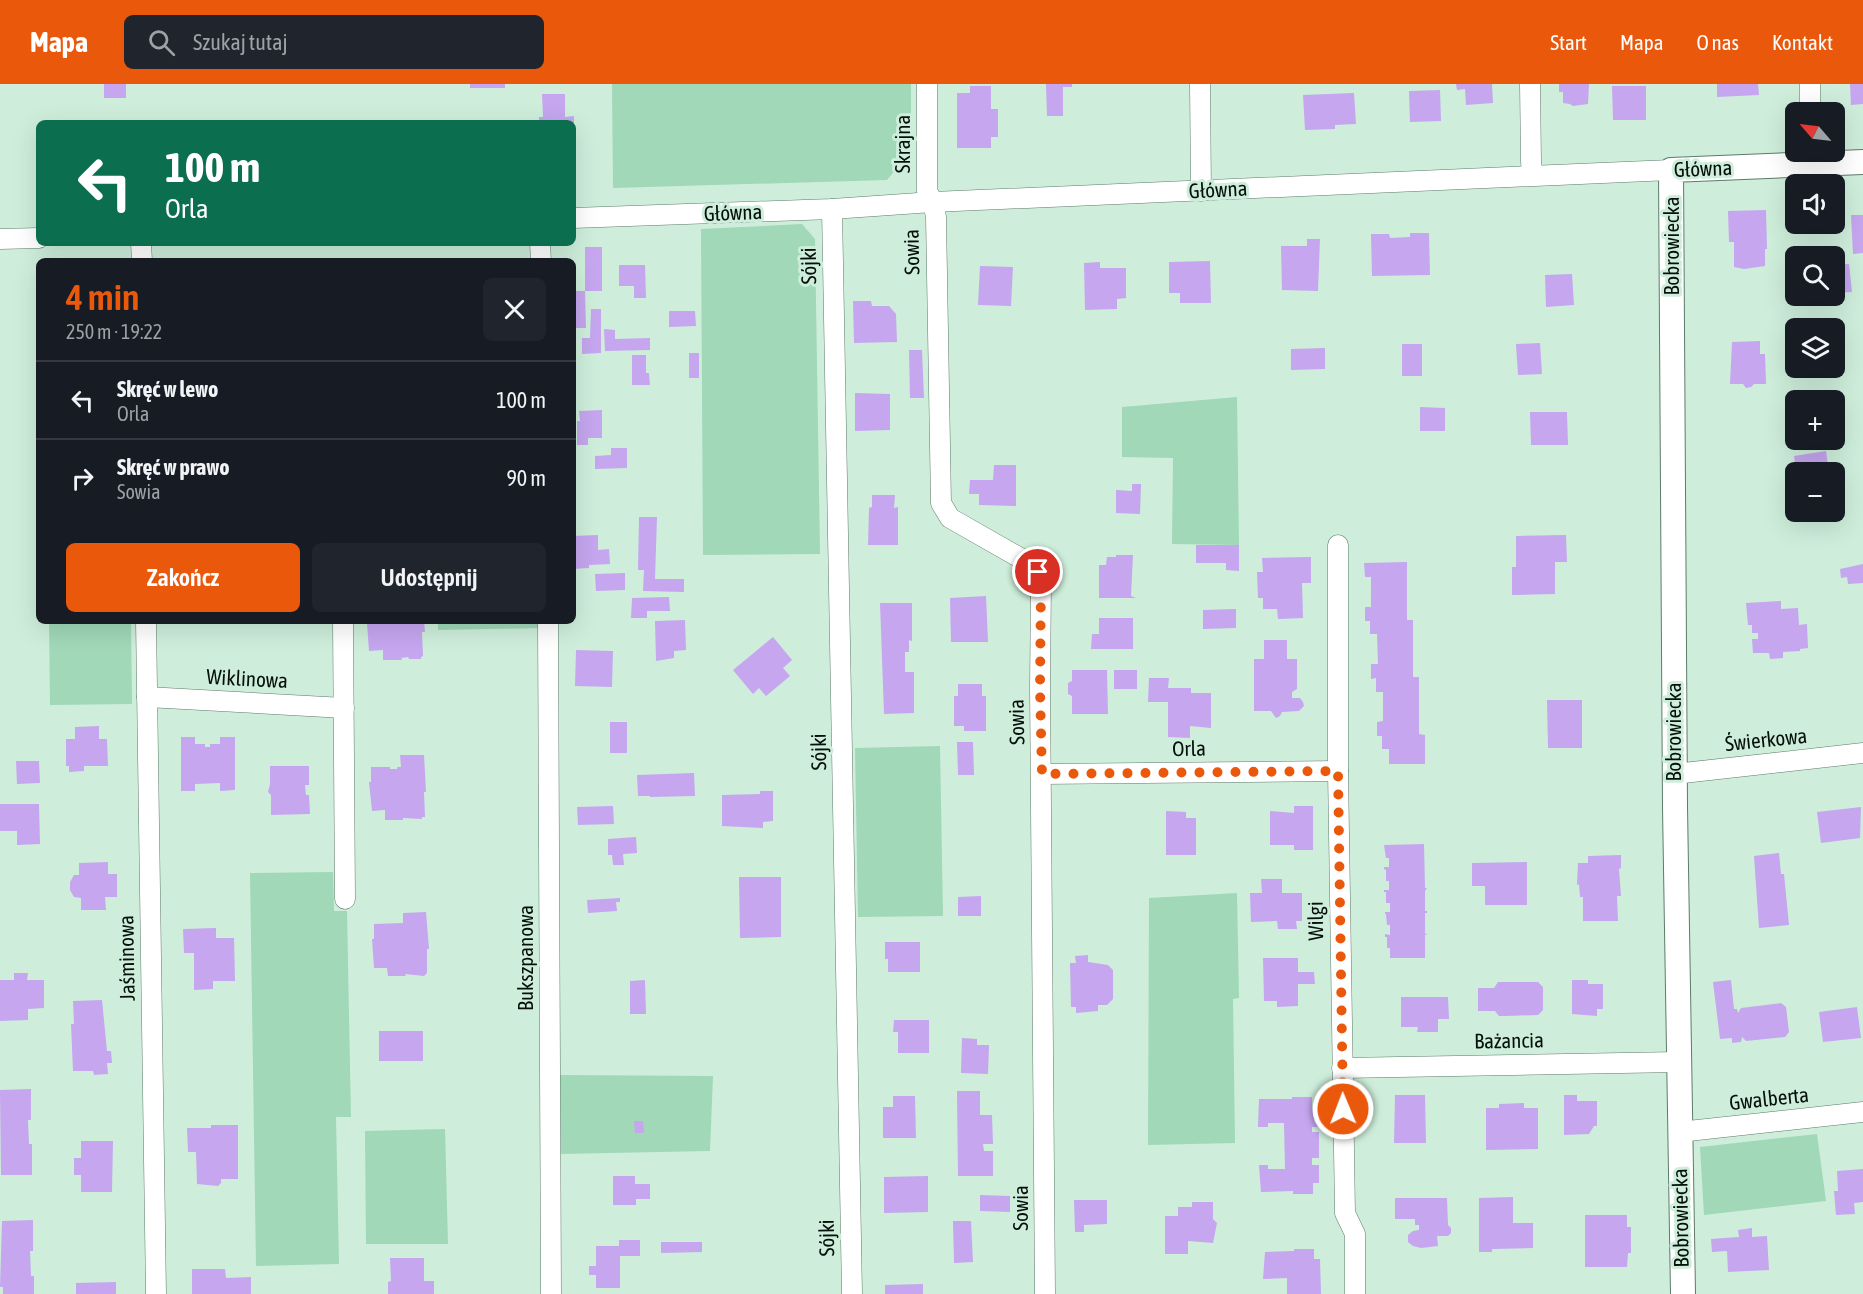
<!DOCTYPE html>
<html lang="pl">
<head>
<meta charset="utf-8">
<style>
	:root { --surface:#171b24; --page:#20242c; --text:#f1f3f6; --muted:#9ea1a6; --line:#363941; --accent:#ea580c }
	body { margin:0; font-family:"Asap Condensed",sans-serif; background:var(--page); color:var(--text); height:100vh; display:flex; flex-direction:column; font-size:22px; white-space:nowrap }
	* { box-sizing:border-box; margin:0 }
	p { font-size:20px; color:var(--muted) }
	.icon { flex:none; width:33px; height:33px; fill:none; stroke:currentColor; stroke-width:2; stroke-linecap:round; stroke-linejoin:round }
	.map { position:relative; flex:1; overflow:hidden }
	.side { position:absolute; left:36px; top:174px; width:540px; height:366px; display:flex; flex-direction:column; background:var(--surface); border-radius:9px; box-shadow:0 6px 24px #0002 }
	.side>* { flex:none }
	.top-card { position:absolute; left:36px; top:36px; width:540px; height:126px; border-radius:9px; box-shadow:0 6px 24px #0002; background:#0b6e4f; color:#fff; overflow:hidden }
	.needle { width:39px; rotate:298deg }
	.controls { position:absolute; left:1785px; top:18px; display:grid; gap:12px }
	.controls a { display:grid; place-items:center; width:60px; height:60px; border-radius:9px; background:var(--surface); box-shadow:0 6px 24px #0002; font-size:30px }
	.pin { position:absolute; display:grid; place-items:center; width:51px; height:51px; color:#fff; margin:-26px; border:3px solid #fff; border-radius:50%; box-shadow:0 2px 6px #0007 }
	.me { position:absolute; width:66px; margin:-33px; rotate:359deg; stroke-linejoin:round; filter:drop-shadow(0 0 4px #0008) }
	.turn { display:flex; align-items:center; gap:21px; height:126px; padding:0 30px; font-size:27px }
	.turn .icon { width:78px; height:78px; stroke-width:2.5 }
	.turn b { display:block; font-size:42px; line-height:51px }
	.round { display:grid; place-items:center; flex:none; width:63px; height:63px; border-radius:9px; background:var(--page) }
	.headline { display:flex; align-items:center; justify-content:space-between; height:102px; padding:0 30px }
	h1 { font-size:36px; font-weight:600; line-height:45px; color:var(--accent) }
	.button { display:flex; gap:12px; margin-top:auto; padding:12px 30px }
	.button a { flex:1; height:69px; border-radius:9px; background:var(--accent); color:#fff; font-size:24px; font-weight:600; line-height:69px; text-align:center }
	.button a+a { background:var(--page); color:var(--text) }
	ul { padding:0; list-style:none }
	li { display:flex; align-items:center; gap:18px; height:78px; padding:0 30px; border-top:2px solid var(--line) }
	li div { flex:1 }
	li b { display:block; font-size:22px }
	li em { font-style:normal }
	header { display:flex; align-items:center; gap:36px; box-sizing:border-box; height:84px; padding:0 30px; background:var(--accent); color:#fff }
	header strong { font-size:28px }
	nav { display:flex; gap:33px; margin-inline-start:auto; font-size:21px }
	.search { width:420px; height:54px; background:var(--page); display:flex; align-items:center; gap:15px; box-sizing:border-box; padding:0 21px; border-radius:9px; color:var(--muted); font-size:22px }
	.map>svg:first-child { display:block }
</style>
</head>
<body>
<header>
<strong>Mapa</strong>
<div class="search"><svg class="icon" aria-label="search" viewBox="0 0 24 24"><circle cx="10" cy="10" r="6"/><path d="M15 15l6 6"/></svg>Szukaj tutaj</div>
<nav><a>Start</a><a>Mapa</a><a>O nas</a><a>Kontakt</a></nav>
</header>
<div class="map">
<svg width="1863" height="1210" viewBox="0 0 1863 1210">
	<rect width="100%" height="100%" fill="#ceeedb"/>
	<g fill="#a0d8b8">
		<path d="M612,0H911V78L903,77L887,96L613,104Z"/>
		<path d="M802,140L815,155L820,470L703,471L701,145Z"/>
		<path d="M1237,313L1239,461L1172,460L1173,374L1122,373V323Z"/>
		<path d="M49,537H131L132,620L50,621Z"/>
		<path d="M438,537H541V544L438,546Z"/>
		<path d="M940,662L943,832L858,833L855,664Z"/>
		<path d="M333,788L334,827H347L351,1033H336L339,1180L256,1182L250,789Z"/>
		<path d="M1237,809L1239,914L1233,915L1235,1059L1148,1061L1149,814Z"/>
		<path d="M557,991L713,992L710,1067L559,1070Z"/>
		<path d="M445,1045L448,1160H366L365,1047Z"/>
		<path d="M1817,1050L1826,1117L1704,1131L1700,1063Z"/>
	</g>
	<g fill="#c5a6ef">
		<rect x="104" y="0" width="22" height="14"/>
		<rect x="470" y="0" width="35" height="4"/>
		<path d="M1046,0H1072V3H1063V32H1047Z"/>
		<path d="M1456,0H1492L1493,19L1466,21L1465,5L1457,6Z"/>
		<path d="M1559,0H1589L1588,20L1573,22L1570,20L1563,19V8H1559Z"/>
		<path d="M1717,0H1758L1759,11L1717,13Z"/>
		<path d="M1850,0H1863V20L1851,21Z"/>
		<path d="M970,2H991V25H998V53H991V64H957V9H970Z"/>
		<path d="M1612,2H1646V36H1613Z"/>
		<path d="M1440,6L1441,37L1410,38L1409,7Z"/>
		<path d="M1354,9L1356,40L1335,41V45L1305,46L1303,11Z"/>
		<path d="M542,10H565V33L574,32V39H539V33H543Z"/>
		<path d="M1766,126L1767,165H1765V182L1744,185L1734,183V158H1729L1728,127Z"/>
		<path d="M1851,131H1863V169L1853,170Z"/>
		<path d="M1410,149H1429L1430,191L1372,192L1371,150H1389L1390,154L1410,153Z"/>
		<path d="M1307,155H1320L1318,207L1282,206L1281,162H1307Z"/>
		<rect x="585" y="163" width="17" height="44"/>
		<path d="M1210,177L1211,219H1180V209H1169V178Z"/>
		<path d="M1100,178V184H1126V214L1117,215V225L1085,226L1084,179Z"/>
		<path d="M1849,180L1852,208L1834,209V181Z"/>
		<path d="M619,181H645L646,214H634V202H619Z"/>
		<path d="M980,182L1013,183L1011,222L978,221Z"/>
		<path d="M1572,190L1574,221L1546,223L1545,191Z"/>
		<path d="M573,200H575V207H585L586,244H573Z"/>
		<path d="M853,217H871L872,222H889L896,230L897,258L854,259Z"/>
		<path d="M591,225H601V269L582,270V254H590Z"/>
		<path d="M669,227H695L696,242L669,243Z"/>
		<path d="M604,245L615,246V255L650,254V266L605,267Z"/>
		<path d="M1760,257V270H1765L1766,300H1754L1751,303L1746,304L1743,300H1730L1732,258Z"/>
		<path d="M1540,259L1542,290L1518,291L1516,260Z"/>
		<rect x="1402" y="260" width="20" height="32"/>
		<path d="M1325,264V285L1291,286V265Z"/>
		<path d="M909,266H922L924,314H910Z"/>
		<rect x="689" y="269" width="10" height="25"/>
		<path d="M632,271H646V289H649L650,301H632Z"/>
		<path d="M855,309L890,310V346L855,347Z"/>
		<path d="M1420,323L1445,324V347H1420Z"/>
		<path d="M602,326V354H588V361H577V337H580L579,327Z"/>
		<path d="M1530,328H1567L1568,361H1531Z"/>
		<path d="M611,364H627V384L595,385V372L611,371Z"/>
		<path d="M1826,367L1829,388H1796L1794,372Z"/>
		<path d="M994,381H1016V422L979,421V410H969L970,396H993Z"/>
		<path d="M1132,400H1141L1140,430L1116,429V406L1132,407Z"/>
		<path d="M872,411H895L894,424L898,423V461H868L869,424L872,423Z"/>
		<path d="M639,433H657L655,495H684V508L643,507L644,486H638Z"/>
		<path d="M598,451V466L609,465L610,480L589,481V484L573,485V452Z"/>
		<path d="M1566,451L1567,478H1555V510L1512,511V483H1516V452Z"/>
		<path d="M1196,461H1239V487L1226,486V479H1196Z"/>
		<path d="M1116,471H1133L1131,512L1136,514H1099V481H1106L1107,473H1116Z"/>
		<path d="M1311,473V499H1302L1303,534L1278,535L1277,525H1263V514H1258L1257,488H1263L1262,474Z"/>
		<path d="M1407,478V536H1413V593H1419V650L1425,651V680H1389V665H1382V652H1377V638L1383,637V608H1376V594L1371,595V580H1378L1377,550H1370V537H1365V523H1371V493H1365L1364,479Z"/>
		<path d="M1863,480V499L1848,500L1847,493L1841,494L1840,485Z"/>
		<path d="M625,489V506L596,507L595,490Z"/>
		<path d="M986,512L988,558H951L950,514Z"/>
		<path d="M669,513L670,527H647V534H631L632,514Z"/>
		<path d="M1781,517V525L1798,524L1799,541L1807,540L1808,564L1800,565V567L1783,568V574L1770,575L1769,569H1753L1752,555H1758V549H1752V541H1748L1746,519Z"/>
		<path d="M880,519H912V557L909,556V568H905V588H914V629L884,630Z"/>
		<path d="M1236,525V544L1203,545V526Z"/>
		<path d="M1099,534H1133V565H1091L1092,550H1099Z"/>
		<path d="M685,536L686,566L674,567V574L656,577L655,537Z"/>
		<path d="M369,537H424L425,548H422L423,572L421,573V575H409L408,573L401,574L402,576H383V566L369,567L367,539Z"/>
		<path d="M773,553L792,576L783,584L790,592L766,612L759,604L753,610L733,586Z"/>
		<path d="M1264,556H1287V575H1297V605L1292,608V614H1300L1303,618L1304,622L1299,627L1282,628L1280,632L1276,634L1271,627H1254V575H1264Z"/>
		<path d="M576,566L613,567L612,603L575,602Z"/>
		<path d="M1072,586H1107L1108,630H1072V612L1068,610V599L1072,597Z"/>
		<rect x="1114" y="586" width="23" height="19"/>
		<path d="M1149,594H1169L1168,604H1191V609H1211V644L1190,642V654L1168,653V618H1148Z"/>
		<path d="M958,600H982V612H986V647H964V642H954V612H958Z"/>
		<path d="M1547,616H1582V664H1548Z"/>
		<rect x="610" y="638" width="17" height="31"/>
		<path d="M99,642V655H107L108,682H84V687L69,688V682H66V655H75V643Z"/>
		<path d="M181,653H195V660H205V663H210V660H220V653H235V706L220,707V699L195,700V707H181Z"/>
		<path d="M957,658H973L974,691H958Z"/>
		<path d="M400,671H424L426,708H424L425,733H422V735L403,734V736H385V726L372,727L369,698H371V683H390V685H397V683H401Z"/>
		<path d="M16,677H39L40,699L17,700Z"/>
		<path d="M270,682H309V701H305L306,711H309L310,730L271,731V711L268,708L270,700Z"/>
		<path d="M694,689L695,712L650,713V712H638L637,691Z"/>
		<path d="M760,707H773V737L763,738V744L722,742V711L760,710Z"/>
		<path d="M0,720H39L40,760L17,761V747H0Z"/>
		<path d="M613,722L614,740L578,741L577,723Z"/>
		<path d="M1294,722H1313V766H1294V761H1270V727L1294,729Z"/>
		<path d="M1861,723L1860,754L1821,759L1817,728Z"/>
		<path d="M1166,727L1186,728V734H1196V771H1166Z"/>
		<path d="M636,753L637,769L623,770L624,781H613L612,771H608V755Z"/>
		<path d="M1424,760L1425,804H1427L1425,807V827H1427V829H1425V849L1427,851H1425V874H1390V864H1387V853H1385V850L1390,851V841H1387L1386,830H1385V828H1390V819H1386V808H1384V806H1389V797H1386V786L1384,785V783H1389V774H1386L1384,761Z"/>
		<path d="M1779,769L1781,790H1784L1789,841L1759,844L1754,772Z"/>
		<path d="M1621,771V784L1619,785L1621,812H1617L1618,837H1583V813H1580L1579,800L1577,801L1578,779H1588V772Z"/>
		<path d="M108,778V790H117V813H105L106,826H81V814L74,813L70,806V798L74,791H79V779Z"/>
		<path d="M1527,778V821H1485V802H1472V779Z"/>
		<path d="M739,793H781V853L740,854Z"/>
		<path d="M1261,795H1282V809H1302V837H1296L1297,845H1278L1277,837L1251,838L1250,809H1262Z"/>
		<path d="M981,812V832H958V813Z"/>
		<path d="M620,814V818H616L617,827L588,829L587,816Z"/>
		<path d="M426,828L429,865H427V889L424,892L405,890L406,892H388L387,884H374L372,855H374V840L403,839V829Z"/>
		<path d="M216,844V854H234L235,897H213V905L194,906V869H184L183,845Z"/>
		<path d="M885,858H920V888H888V875H885Z"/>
		<path d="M1088,871V878L1108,881L1113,886V915L1107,921H1098V927L1076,929V923H1071L1070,879H1076L1075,872Z"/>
		<path d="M1263,874H1298V888H1314L1315,900H1298V922L1277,923V917H1264Z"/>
		<path d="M14,889H28L27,896H44V924L28,925V936L0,937V896H14Z"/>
		<path d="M645,896L646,930H630V897Z"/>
		<path d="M1572,896H1588V900H1603V925H1597V932L1572,930Z"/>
		<path d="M1731,896L1734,925H1737L1738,929L1741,924L1781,919L1786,923L1789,948L1785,953L1746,957L1742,953L1741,958L1732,959V954L1720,955L1713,898Z"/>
		<path d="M1498,898H1538L1543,903V926L1538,931L1505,932H1499L1495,927H1478V904H1494Z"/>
		<path d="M1401,913H1448L1449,935H1438V948H1417L1418,943H1401Z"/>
		<path d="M102,916L107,967H111L112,979H107L108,990L94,991L93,987H73L71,940H74L73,917Z"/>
		<path d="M1857,923L1861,954L1823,958L1819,928Z"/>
		<path d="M894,936H929V969H898V948H893Z"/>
		<rect x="379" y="947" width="44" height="30"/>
		<path d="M962,954L977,955V961H989L988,990L961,989Z"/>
		<path d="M31,1005V1036H28L29,1060H32V1091H1L0,1006Z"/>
		<path d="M957,1007H980V1031H992L993,1060H983L984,1067H993V1092H958Z"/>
		<path d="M1395,1011H1425L1426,1059H1394Z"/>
		<path d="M1564,1011H1577V1017H1597V1042H1594L1589,1050L1564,1051Z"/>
		<path d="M893,1012H915L916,1054H883V1023H893Z"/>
		<path d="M1292,1013H1312V1024H1319V1043H1312V1048H1319V1074H1312V1081H1319V1099H1313V1110H1293V1107L1261,1108L1259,1081H1268V1085H1285L1284,1039H1268V1043H1258L1259,1015H1292Z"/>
		<path d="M1524,1019V1024H1538V1065L1486,1066V1024H1499V1020Z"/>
		<path d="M634,1037H643L644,1049H635Z"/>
		<path d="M211,1041H238V1095H221V1099L218,1102L197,1100L196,1068H188L187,1044H211Z"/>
		<path d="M81,1057H113L112,1108H81V1091H74V1074H81Z"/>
		<path d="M1863,1085V1118L1854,1119L1855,1130L1836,1131L1834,1107H1838L1837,1087Z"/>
		<path d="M613,1092H635V1100H650V1115H636V1121H613Z"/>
		<path d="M928,1092V1128L884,1129V1093Z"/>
		<path d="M980,1111L1010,1112V1128L980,1127Z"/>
		<path d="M1513,1113V1139H1533V1164L1492,1165V1168H1479V1114Z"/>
		<path d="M1395,1114H1447L1448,1141L1451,1144V1149L1448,1152H1437L1438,1162L1421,1164L1413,1162L1408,1158V1151L1413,1147L1419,1146V1141H1415V1135H1395Z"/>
		<path d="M1074,1116H1107V1140L1084,1141V1148H1075Z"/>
		<path d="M1192,1118H1213V1135L1217,1139L1213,1159L1188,1157V1170H1165V1132H1178V1123H1192Z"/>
		<path d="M1585,1131H1627V1143H1631V1169H1628L1627,1183H1585Z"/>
		<path d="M33,1136V1167H30L31,1192H34V1210H3V1203H0L2,1137Z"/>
		<path d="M953,1137H971L973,1178L954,1179Z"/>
		<path d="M1752,1144V1153L1767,1152L1769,1186L1728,1188L1727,1167L1712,1168L1711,1155L1739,1153L1738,1146Z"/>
		<path d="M619,1156H640V1172H620V1204H596V1191H589V1182H596V1162H619Z"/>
		<path d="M661,1158H702V1168L661,1169Z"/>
		<path d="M1294,1165H1314V1175H1320L1321,1210H1287V1194L1263,1195L1265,1168L1294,1167Z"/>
		<path d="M390,1174H424V1197H434V1210H388V1198L391,1197Z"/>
		<path d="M192,1185H225L226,1194L251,1193V1210H192Z"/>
		<path d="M116,1198V1210H76V1199Z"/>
		<path d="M923,1200V1210H885V1201Z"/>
	</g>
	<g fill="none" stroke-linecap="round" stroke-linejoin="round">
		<defs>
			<g id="minor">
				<path d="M927,0V107L933,118L936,133L941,419L950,434L1029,479L1038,487L1041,497L1040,604L1045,1210"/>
				<path d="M1200,0L1201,107"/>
				<path d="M1530,0L1531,77L1532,90"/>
				<path d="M1810,0V28"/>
				<path d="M832,125L852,1210"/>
				<path d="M573,134L832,125L933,118L1671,86"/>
				<path d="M0,155L39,154"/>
				<path d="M141,159L142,177"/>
				<path d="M540,159L541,177"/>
				<path d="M1338,461V687L1345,1129L1355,1150V1210"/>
				<path d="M146,537L156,1210"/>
				<path d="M343,537L345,815"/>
				<path d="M548,537L551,1210"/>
				<path d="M147,613L344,624"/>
				<path d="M1042,690L1338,687"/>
				<path d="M1674,690L1863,669"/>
				<path d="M1342,984L1678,978"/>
				<path d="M1679,1048L1863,1028"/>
			</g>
			<path id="tertiary" d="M1683,1210L1675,723L1671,86L1863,78"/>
		</defs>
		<use href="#minor" stroke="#5e7b6a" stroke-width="21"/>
		<use href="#tertiary" stroke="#5e7b6a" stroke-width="26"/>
		<use href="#minor" stroke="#fff" stroke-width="20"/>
		<use href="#tertiary" stroke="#fff" stroke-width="24"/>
	</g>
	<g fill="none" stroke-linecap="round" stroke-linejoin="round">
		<path stroke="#ea580c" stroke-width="10" stroke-dasharray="0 18" d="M1038,488L1041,497L1040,604L1042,690L1338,687L1343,1025"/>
	</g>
	<g text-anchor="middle" stroke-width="6" stroke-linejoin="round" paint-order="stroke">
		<g font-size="21" fill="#06100a" stroke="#ceeedb">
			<text transform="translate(903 60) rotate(-90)" y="7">Skrajna</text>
			<text transform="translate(1703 85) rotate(-2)" y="7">Główna</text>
			<text transform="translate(1218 106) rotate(-3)" y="7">Główna</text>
			<text transform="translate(733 129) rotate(-2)" y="7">Główna</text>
			<text transform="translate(1672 162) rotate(-90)" y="7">Bobrowiecka</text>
			<text transform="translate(912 168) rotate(-91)" y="7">Sowia</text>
			<text transform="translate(809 182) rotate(-91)" y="7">Sójki</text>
			<text transform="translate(247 595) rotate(3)" y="7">Wiklinowa</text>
			<text transform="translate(1017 638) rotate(-91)" y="7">Sowia</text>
			<text transform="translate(1674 648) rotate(-90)" y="7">Bobrowiecka</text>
			<text transform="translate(1766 656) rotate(-6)" y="7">Świerkowa</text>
			<text transform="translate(1189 665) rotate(-1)" y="7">Orla</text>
			<text transform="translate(819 668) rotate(-91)" y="7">Sójki</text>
			<text transform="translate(1316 837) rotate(-91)" y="7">Wilgi</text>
			<text transform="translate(127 874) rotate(-91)" y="7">Jaśminowa</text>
			<text transform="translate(526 874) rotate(-90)" y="7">Bukszpanowa</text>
			<text transform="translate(1509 957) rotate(-1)" y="7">Bażancia</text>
			<text transform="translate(1769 1015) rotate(-6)" y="7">Gwalberta</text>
			<text transform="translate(1021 1124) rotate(-90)" y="7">Sowia</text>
			<text transform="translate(1681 1134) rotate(-91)" y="7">Bobrowiecka</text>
			<text transform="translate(827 1154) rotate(-91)" y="7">Sójki</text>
		</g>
	</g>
</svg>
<div class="controls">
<a><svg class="needle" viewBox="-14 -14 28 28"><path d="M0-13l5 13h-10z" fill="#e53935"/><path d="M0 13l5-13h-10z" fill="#9ea1a6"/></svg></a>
<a><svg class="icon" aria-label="sound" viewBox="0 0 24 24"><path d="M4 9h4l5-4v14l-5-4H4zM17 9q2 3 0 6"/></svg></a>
<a><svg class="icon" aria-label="search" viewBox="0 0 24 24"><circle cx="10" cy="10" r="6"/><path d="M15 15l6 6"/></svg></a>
<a><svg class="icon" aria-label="layers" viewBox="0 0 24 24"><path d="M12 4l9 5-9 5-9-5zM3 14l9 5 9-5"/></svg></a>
<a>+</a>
<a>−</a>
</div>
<div class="pin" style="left:1038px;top:488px;background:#d93025"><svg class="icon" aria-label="arrive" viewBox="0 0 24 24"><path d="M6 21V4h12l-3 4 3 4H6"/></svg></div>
<svg class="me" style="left:1343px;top:1025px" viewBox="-20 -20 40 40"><circle r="17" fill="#ea580c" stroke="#fff" stroke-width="3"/><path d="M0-11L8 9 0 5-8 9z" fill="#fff"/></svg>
<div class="top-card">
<div class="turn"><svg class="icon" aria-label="left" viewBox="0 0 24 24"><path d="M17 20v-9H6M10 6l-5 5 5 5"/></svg><div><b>100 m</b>Orla</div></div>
</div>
<section class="side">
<div class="headline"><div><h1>4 min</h1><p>250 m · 19:22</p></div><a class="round"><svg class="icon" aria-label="close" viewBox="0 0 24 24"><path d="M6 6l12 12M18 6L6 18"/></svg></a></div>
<ul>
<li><svg class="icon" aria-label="left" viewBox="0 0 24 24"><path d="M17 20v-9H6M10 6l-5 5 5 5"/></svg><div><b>Skręć w lewo</b><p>Orla</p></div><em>100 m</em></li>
<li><svg class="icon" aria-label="right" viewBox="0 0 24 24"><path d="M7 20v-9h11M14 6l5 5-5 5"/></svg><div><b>Skręć w prawo</b><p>Sowia</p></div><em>90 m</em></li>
</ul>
<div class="button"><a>Zakończ</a><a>Udostępnij</a></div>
</section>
</div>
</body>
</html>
